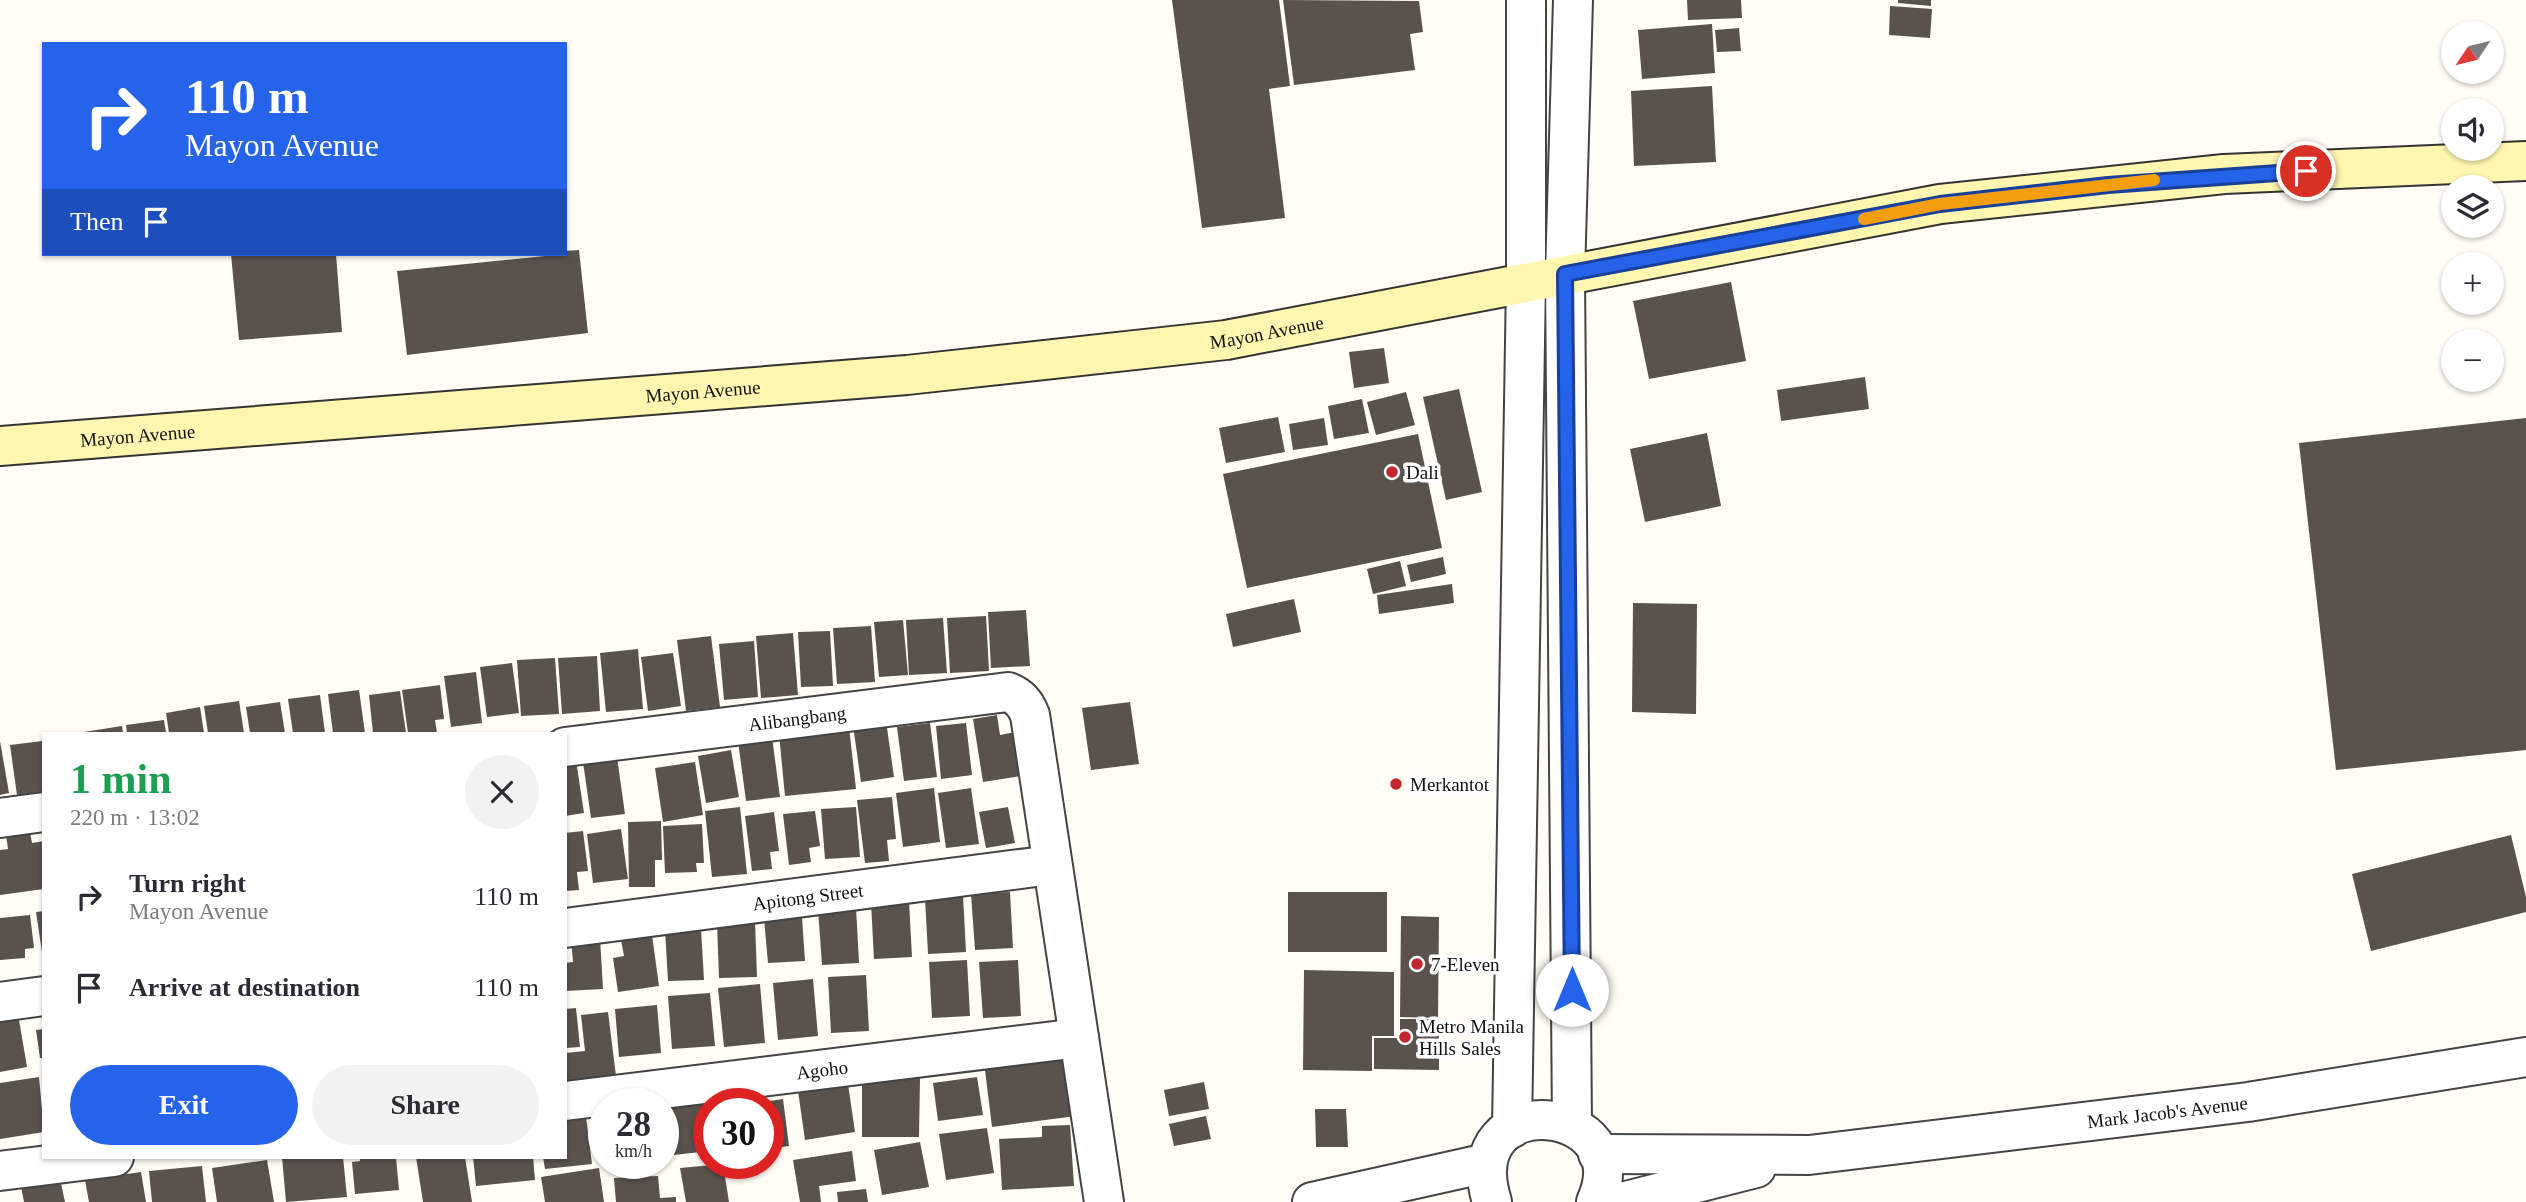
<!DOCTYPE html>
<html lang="en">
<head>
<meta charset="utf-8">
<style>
	:root { --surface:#fff; --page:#f2f2f3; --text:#2b2b33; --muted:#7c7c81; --accent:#2563eb }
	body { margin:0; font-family:"Times New Roman",serif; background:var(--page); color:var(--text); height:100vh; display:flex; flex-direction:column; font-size:26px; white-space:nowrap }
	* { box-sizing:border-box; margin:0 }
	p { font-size:23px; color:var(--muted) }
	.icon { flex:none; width:38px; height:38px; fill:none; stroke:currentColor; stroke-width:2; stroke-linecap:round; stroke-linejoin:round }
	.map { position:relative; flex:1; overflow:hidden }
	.drawer { position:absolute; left:42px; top:732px; width:525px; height:427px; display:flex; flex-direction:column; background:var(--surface); border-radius:0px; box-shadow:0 2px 5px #0004 }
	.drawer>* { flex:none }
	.banner { position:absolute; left:42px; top:42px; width:525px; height:214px; border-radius:0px; box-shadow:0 2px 5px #0004; background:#2563eb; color:#fff; overflow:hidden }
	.needle { width:46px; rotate:235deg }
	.controls { position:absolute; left:2441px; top:21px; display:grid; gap:14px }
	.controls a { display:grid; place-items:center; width:63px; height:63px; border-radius:50%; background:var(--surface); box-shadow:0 2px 5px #0004; font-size:35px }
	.speed { position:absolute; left:588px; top:1088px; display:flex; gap:14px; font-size:35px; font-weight:700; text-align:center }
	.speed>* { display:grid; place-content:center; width:91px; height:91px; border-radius:50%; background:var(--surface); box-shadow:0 2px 5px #0004; line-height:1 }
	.speed small { font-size:18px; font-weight:400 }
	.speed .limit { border:10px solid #d22; background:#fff; color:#111 }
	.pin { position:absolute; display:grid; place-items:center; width:60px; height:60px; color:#fff; margin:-30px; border:4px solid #fff; border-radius:50%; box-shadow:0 2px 7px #0007 }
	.me { position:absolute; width:77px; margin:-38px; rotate:0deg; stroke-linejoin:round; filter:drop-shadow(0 0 5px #0008) }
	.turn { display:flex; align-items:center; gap:24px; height:147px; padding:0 28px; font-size:32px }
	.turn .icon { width:91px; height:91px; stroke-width:2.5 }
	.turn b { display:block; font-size:49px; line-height:60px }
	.then { display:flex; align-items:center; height:66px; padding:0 28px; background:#0003; gap:14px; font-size:26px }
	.round { display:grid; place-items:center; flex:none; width:74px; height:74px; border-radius:37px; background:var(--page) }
	.head { display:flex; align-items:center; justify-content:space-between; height:119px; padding:0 28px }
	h1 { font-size:42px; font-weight:800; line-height:52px; color:#1e9e55 }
	.button { display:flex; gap:14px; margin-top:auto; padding:14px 28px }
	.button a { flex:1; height:80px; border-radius:42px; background:var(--accent); color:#fff; font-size:28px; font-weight:800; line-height:80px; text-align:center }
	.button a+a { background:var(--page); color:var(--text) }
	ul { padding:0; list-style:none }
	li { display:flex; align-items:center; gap:21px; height:91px; padding:0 28px }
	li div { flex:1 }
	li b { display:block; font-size:26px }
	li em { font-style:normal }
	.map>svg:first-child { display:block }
</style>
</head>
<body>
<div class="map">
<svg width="2526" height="1202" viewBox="0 0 2526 1202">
	<rect width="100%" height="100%" fill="#fffdf5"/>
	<g fill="#5a524d">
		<path d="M1172,0H1279L1290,86L1269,89L1285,218L1202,228Z"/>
		<path d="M1283,0L1419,1L1423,32L1410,34L1415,70L1294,85Z"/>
		<path d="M1687,0H1741L1742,18L1688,20Z"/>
		<path d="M1898,0H1931V6L1898,3Z"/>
		<path d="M1890,6L1932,9L1930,38L1889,35Z"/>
		<path d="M1712,24L1715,73L1642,79L1638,30Z"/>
		<path d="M1739,28L1741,51L1717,52L1715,30Z"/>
		<path d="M1712,86L1716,162L1634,166L1631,91Z"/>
		<path d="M579,250L588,333L407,355L397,271L565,254V251Z"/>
		<path d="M231,254H336L342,332L239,340Z"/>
		<path d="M1731,282L1746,361L1649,379L1633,301Z"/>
		<path d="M1384,348L1389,383L1354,388L1349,352Z"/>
		<path d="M1865,377L1869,409L1781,421L1777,390Z"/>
		<path d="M1459,389L1482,492L1446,500L1423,397Z"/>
		<path d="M1406,392L1415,425L1376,435L1367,402Z"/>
		<path d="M1362,399L1369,433L1334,439L1328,406Z"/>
		<path d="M1278,417L1285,452L1226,463L1219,428Z"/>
		<path d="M1324,418L1328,445L1293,450L1289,424Z"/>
		<path d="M2526,418V750L2336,770L2299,443Z"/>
		<path d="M1707,433L1721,506L1645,522L1630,449Z"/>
		<path d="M1418,434L1442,548L1247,588L1223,474Z"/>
		<path d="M1443,557L1446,574L1411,582L1407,565Z"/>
		<path d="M1400,561L1406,586L1373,594L1367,569Z"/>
		<path d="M1452,584L1454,603L1379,614L1377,595Z"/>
		<path d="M1294,599L1301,632L1233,647L1226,614Z"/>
		<path d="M1633,603L1697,604L1696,714L1632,712Z"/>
		<path d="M1026,610L1030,666L991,668L988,612Z"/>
		<path d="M986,616L989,671L950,673L947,618Z"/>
		<path d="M943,618L947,673L909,675L906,620Z"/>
		<path d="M903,620L908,675L879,677L874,622Z"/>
		<path d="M871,626L875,682L837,684L833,628Z"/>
		<path d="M830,631L833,686L801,687L798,632Z"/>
		<path d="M793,633L798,695L761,698L756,636Z"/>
		<path d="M711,636L720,707L686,711L677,640Z"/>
		<path d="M754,641L758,697L724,700L719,644Z"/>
		<path d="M638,649L643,709L606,712L600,653Z"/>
		<path d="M673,653L681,706L648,711L641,657Z"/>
		<path d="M597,656L600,711L562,714L558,658Z"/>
		<path d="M555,658L559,714L521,716L517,660Z"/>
		<path d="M512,663L519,713L487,717L480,667Z"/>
		<path d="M476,672L482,723L451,727L444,676Z"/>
		<path d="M440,685L444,719L435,720L437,733H408L402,690Z"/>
		<path d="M359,690L365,733H333L328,694Z"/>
		<path d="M400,691L406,733H373L369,695Z"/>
		<path d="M320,695L325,733H293L288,699Z"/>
		<path d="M239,701L244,733H208L204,706Z"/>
		<path d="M280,702L285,733H250L246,707Z"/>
		<path d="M1130,702L1139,764L1091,770L1082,708Z"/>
		<path d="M200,707L204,733H169L166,713Z"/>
		<path d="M997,715L1000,735L1026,730L1033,774L983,782L973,719Z"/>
		<path d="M164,720L166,733H127L126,725Z"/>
		<path d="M886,721L894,777L861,782L853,725Z"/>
		<path d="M930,723L937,777L904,781L897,727Z"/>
		<path d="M966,723L972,775L941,779L936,726Z"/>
		<path d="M122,726L123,733H84V732Z"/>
		<path d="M849,727L856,789L785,796L779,734Z"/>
		<path d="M772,737L780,797L746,801L738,741Z"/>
		<path d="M0,741L9,793L0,795Z"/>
		<path d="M42,741L44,792L17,795L10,745Z"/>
		<path d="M731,750L739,797L706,803L698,756Z"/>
		<path d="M617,757L625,814L591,818L583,762Z"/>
		<path d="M576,760L584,813L565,816V762Z"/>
		<path d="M695,762L703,815L663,822L655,768Z"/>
		<path d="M934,788L940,842L903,847L896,793Z"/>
		<path d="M971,788L979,844L946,848L938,793Z"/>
		<path d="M892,797L896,839L887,840L889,861L865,863L857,800Z"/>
		<path d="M740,807L747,874L712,877L705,811Z"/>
		<path d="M856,807L860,857L825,859L821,809Z"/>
		<path d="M1008,807L1015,843L986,848L979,812Z"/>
		<path d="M815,811L820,846L809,848L811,862L789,865L783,814Z"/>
		<path d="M774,812L779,851L770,852L772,869L752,871L745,816Z"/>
		<path d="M661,821L662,860H655V887H629L628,822Z"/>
		<path d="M702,824L704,863H696L697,872L665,873L663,826Z"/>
		<path d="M621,829L628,879L593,883L587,834Z"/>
		<path d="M583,831L588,871L577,872L579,890L565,891V833Z"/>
		<path d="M30,832L32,843L44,841V889L0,895V850L8,849L6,835Z"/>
		<path d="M2511,835L2526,897V912L2371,951L2352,874Z"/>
		<path d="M1010,892L1013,948L975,950L971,894Z"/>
		<rect x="1288" y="892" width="99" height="60"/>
		<path d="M963,895L966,952L928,954L925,898Z"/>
		<path d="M909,901L912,957L874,959L871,903Z"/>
		<path d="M856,907L859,963L822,965L818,909Z"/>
		<path d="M44,911V952H42L36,912Z"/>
		<path d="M30,915L34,948L25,949V958L0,960V918Z"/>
		<path d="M1401,916L1439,917L1438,1018L1400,1017Z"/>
		<path d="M802,917L805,961L768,963L764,919Z"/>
		<path d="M755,921L757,977L719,978L717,922Z"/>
		<path d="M701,929L704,980L668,981L665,930Z"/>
		<path d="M652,935L659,986L618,992L613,958L624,956L621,940Z"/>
		<path d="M600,938L603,989L565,991V963L573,962L571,940Z"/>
		<path d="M967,960L970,1016L932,1018L929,962Z"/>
		<path d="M1018,960L1021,1016L983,1018L979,962Z"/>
		<path d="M1304,970L1394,972V1036H1372V1071L1303,1070Z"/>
		<path d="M866,975L869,1031L831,1033L828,977Z"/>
		<path d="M813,979L818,1036L778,1040L773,983Z"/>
		<path d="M760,984L765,1043L724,1047L718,988Z"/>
		<path d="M710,993L715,1046L672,1049L668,996Z"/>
		<path d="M657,1005L661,1053L619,1057L615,1009Z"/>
		<path d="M576,1008L580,1047L565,1048V1009Z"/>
		<path d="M608,1012L616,1076L567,1082L565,1053L585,1051L581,1015Z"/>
		<path d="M18,1014L27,1067L0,1072V1018Z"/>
		<path d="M1400,1019H1439V1070L1374,1069V1038H1400Z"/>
		<path d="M44,1029V1058H40L36,1030Z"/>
		<path d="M1068,1059L1076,1116L992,1127L985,1070Z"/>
		<path d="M39,1077L44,1132L0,1139V1083Z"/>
		<path d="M862,1077L920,1078L919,1137H862Z"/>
		<path d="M977,1077L983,1115L938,1121L933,1083Z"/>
		<path d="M1204,1082L1209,1109L1169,1116L1164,1090Z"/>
		<path d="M848,1084L855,1132L805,1140L798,1091Z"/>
		<path d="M783,1099L789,1146L768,1149V1104L757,1103Z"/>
		<path d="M709,1103V1151L674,1155L668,1108Z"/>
		<path d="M1315,1109H1346L1348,1147H1316Z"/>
		<path d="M1206,1116L1211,1139L1174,1146L1169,1124Z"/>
		<path d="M586,1117L592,1164L545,1169L543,1157H565V1119Z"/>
		<path d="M1070,1125L1074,1186L1002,1190L999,1139L1042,1137V1126Z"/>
		<path d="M987,1128L994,1173L946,1180L939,1134Z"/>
		<path d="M920,1142L929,1187L882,1195L874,1150Z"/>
		<path d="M852,1151L856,1181L819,1186L821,1202H800L793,1160Z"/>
		<path d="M282,1157H343L347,1197L286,1202Z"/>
		<path d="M360,1157H396L399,1190L355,1194L352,1162L360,1161Z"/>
		<path d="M416,1157H465L472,1202H423Z"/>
		<path d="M473,1157H533L535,1180L476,1186Z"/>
		<path d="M267,1160L274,1202H217L212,1168Z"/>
		<path d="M723,1164L729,1202H686L680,1168Z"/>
		<path d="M202,1166L206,1202H152L149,1171Z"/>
		<path d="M599,1168L604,1202H545L541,1177Z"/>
		<path d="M58,1169L65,1202H24L19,1176Z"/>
		<path d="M141,1172L146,1202H89L85,1180Z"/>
		<path d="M658,1176L660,1198L676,1197V1202H616L614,1178Z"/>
		<path d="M866,1189L868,1202H838L837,1192Z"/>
	</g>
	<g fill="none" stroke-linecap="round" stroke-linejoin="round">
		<defs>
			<g id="minor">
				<path d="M1565,274L1572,1126"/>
				<path id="s1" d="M565,747L1008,692C1020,697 1025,703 1030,715L1104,1202"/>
				<path d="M0,818L44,812"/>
				<path id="s2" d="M565,928L1051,865"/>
				<path d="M0,1002L44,996"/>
				<path id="s3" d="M565,1101L1079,1038"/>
				<path d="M1512,1128L1526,282"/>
				<path id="s4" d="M1598,1154L1809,1155L2248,1102L2526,1057"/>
				<path d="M0,1171L114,1157"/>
				<path d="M1312,1202L1487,1163"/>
				<path d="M1492,1202C1455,1083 1641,1103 1596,1202"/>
				<path d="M1622,1202L1756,1168"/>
			</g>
			<g id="tertiary">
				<path d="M1565,274L1573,0"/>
				<path d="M1526,282V0"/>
			</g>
			<g id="secondary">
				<path id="s5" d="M0,446L907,375L1226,340L1940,204L2224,174L2526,161"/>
			</g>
		</defs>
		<use href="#minor" stroke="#444" stroke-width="42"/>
		<use href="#tertiary" stroke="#444" stroke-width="42"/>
		<use href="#secondary" stroke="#333" stroke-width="42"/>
		<use href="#minor" stroke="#fff" stroke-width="38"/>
		<use href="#tertiary" stroke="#fff" stroke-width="38"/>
		<use href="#secondary" stroke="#fff6b0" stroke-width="38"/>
	</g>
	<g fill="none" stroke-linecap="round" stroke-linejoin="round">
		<defs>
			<path id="route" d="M1572,990L1565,274L1940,204L2108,185L2306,171"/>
		</defs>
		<use href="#route" stroke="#184099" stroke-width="18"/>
		<use href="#route" stroke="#2563eb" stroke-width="12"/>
		<path stroke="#f59e0b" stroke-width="12" d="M1864,219L1940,204L2154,180"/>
	</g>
	<g fill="#c4262e" stroke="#fff" stroke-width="2.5">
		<circle cx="1392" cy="472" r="7"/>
		<circle cx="1396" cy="784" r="7"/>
		<circle cx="1417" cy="964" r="7"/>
		<circle cx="1405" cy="1037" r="7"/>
	</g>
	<g text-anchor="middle" stroke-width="7" stroke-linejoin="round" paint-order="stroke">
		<g font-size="19" fill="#111" stroke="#fff">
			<text dy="7" stroke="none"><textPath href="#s5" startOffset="1272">Mayon Avenue</textPath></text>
			<text dy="7" stroke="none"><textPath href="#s5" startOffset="705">Mayon Avenue</textPath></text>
			<text dy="7" stroke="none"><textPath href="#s5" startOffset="138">Mayon Avenue</textPath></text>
			<text dy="7" stroke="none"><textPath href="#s1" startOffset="234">Alibangbang</textPath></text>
			<text dy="7" stroke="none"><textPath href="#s2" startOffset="245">Apitong Street</textPath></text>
			<text dy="7" stroke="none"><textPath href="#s3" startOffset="259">Agoho</textPath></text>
			<text dy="7" stroke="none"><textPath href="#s4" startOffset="572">Mark Jacob's Avenue</textPath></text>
		</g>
		<g font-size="19" fill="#111" stroke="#fff" text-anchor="start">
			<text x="1406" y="479">Dali</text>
			<text x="1410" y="791">Merkantot</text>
			<text x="1431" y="971">7-Eleven</text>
			<text x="1419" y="1033">Metro Manila<tspan x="1419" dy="22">Hills Sales</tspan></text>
		</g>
	</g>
</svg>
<div class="controls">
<a><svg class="needle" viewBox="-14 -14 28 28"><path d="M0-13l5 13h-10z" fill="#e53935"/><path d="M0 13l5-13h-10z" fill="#7c7c81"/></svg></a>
<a><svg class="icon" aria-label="sound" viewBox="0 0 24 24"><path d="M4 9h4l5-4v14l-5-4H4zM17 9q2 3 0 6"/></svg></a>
<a><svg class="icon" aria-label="layers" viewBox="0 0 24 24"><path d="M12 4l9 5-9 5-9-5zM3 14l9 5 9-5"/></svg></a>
<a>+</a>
<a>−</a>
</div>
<div class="speed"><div>28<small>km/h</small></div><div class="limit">30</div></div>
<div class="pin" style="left:2306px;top:171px;background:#d93025"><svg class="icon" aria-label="arrive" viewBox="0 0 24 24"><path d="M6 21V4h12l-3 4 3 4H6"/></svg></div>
<svg class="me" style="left:1572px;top:990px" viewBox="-20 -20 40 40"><circle r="19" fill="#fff"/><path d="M0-13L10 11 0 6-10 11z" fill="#2563eb"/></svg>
<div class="banner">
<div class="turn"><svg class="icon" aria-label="right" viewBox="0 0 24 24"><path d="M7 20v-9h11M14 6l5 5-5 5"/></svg><div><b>110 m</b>Mayon Avenue</div></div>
<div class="then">Then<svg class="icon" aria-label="arrive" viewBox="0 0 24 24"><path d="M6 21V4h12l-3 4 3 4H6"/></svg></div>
</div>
<section class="drawer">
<div class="head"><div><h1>1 min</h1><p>220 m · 13:02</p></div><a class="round"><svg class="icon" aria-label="close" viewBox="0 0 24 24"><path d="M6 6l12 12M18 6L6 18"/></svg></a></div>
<ul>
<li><svg class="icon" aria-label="right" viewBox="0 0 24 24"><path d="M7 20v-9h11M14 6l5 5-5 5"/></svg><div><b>Turn right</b><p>Mayon Avenue</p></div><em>110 m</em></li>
<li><svg class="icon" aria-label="arrive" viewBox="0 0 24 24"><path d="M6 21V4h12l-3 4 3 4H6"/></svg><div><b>Arrive at destination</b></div><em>110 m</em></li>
</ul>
<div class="button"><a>Exit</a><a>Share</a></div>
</section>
</div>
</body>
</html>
